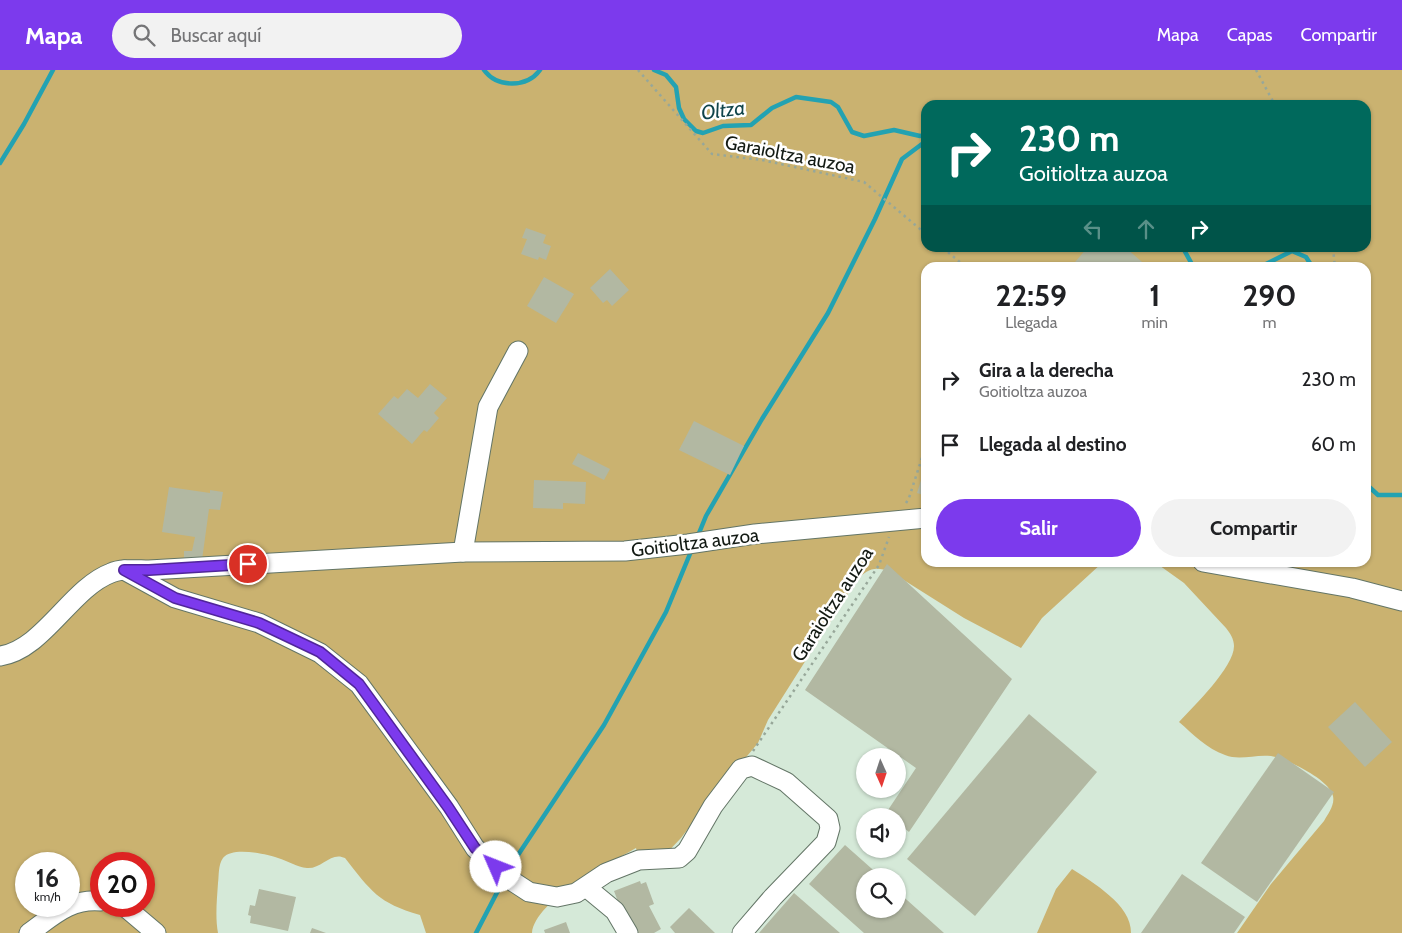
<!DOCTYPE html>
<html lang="es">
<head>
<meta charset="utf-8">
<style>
	:root { --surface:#fff; --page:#f2f2f2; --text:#202124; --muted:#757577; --accent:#7c3aed }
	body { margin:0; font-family:Cabin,sans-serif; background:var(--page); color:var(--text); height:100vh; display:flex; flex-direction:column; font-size:19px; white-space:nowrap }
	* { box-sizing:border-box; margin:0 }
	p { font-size:16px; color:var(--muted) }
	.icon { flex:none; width:28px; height:28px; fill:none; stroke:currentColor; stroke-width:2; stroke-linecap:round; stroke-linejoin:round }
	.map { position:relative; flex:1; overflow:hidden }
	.sheet { position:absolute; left:921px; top:192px; width:450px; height:305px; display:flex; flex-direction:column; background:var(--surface); border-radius:15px; box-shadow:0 1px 4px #0004 }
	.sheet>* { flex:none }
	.top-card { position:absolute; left:921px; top:30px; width:450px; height:152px; border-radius:15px; box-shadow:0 1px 4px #0004; background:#00695c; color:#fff; overflow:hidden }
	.needle { width:32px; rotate:177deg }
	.buttons { position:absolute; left:856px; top:678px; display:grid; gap:10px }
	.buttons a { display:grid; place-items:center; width:50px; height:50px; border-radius:50%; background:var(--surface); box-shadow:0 1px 4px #0004; font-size:25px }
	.speed { position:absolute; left:15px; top:782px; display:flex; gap:10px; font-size:25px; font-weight:700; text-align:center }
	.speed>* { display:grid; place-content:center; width:65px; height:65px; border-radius:50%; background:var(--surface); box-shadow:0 1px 4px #0004; line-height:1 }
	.speed small { font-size:12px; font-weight:400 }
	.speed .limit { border:8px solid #d22; background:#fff; color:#111 }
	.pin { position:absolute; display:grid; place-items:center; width:42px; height:42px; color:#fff; margin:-21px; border:2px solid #fff; border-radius:50%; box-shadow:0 1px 5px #0007 }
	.me { position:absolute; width:55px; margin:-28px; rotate:314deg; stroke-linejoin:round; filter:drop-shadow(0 0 4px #0008) }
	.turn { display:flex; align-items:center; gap:18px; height:105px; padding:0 15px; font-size:22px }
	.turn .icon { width:65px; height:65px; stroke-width:2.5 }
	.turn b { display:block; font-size:35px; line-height:42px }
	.lanes { display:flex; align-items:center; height:48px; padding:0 15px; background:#0003; justify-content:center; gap:25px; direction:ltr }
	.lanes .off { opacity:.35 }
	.eta { display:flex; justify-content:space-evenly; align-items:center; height:85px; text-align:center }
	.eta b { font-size:30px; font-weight:700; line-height:35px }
	.button { display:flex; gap:10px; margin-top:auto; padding:10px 15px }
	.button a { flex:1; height:58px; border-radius:30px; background:var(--accent); color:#fff; font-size:20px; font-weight:700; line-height:58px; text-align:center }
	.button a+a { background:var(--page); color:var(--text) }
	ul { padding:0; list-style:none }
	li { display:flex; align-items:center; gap:15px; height:65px; padding:0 15px }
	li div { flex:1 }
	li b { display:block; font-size:19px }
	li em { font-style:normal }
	header { display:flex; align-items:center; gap:30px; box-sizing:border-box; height:70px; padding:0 25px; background:var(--accent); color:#fff }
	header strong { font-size:24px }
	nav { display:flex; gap:28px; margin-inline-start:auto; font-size:18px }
	.search { width:350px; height:45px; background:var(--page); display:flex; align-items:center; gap:12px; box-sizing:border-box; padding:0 18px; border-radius:28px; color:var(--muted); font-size:19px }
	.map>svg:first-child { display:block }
</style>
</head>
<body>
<header>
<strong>Mapa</strong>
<div class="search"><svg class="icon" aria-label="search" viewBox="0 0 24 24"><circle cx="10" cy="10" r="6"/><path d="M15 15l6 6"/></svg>Buscar aquí</div>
<nav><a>Mapa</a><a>Capas</a><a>Compartir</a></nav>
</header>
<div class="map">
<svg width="1402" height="863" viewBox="0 0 1402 863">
	<rect width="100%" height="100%" fill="#d5e9d8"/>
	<g fill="#cab270" fill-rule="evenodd">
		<path d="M0,0H1402V863H1237L1271,814L1324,751C1328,744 1335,735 1333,726C1329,709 1287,689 1271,686C1255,684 1240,691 1225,685C1207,679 1193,664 1179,652C1194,636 1234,597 1234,576C1234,569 1230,563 1226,558L1184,513L1156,493L1366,492V198H926V492L1102,493L1042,548L1021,578L964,548L891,502C875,496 868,498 856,511L768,650L758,673L706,735L681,768L660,790L637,782L636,778C609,794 536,829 532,863H426L420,845C378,833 371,821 345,788C331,781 322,799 307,798C297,797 288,791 278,788C266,784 232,776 223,788C218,795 219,805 218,813C217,829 215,847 218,863H0ZM926,35H1366V178H926ZM26,794H69V836H26ZM101,794H144V836H101Z"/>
		<path d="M1072,799C1092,812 1132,835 1131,863H1037L1056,819Z"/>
	</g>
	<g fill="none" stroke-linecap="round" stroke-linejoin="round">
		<g stroke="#23a2b2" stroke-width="4.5">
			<path d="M484,0C497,18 527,18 540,0"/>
			<path d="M654,0L666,5L676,17L679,38L684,49L696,61L703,63L723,56L751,55L772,38L796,27L831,32L838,37L852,62L864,66L894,60L920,66L926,65"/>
			<path d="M0,93L24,54L53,0"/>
			<path d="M1183,178L1194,198"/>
			<path d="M1258,198L1292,181L1306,187L1313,198"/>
			<path d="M1366,414L1378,425H1402"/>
			<path d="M697,468L706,446L762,349L828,243L875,149L902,89L926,71"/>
			<path d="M508,802L516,788L604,655L666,542L692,479"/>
			<path d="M476,863L503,811"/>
		</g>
	</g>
	<g fill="#b2b8a2">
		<path d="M526,158L546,165L543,173L551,176L546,190L539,187L538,190L521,184L527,169L522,168Z"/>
		<path d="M1087,178H1126L1149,198H1070Z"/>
		<path d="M610,199L629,220L612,236L607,230L603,233L590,218Z"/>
		<path d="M544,207L574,224L556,253L527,236Z"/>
		<path d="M430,314L447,328L434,343L439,348L427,362L424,360L412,374L378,344L394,326L398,329L407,319L418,328Z"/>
		<path d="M694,351L744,376L730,405L679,380Z"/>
		<path d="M578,383L610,399L604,410L572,394Z"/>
		<path d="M926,394V426L917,423Z"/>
		<path d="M534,410L586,412L585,434L563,433V439L533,438Z"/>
		<path d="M169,417L210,423V420L223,422L220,440L209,439L202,490L184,491V481H192L195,467L162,462Z"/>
		<path d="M887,494L1012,609L909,762L898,753V746H890L886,743L916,698L805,620Z"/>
		<path d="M1355,632L1392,672L1365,697L1328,657Z"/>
		<path d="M1029,644L1097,702L975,846L907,789Z"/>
		<path d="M1278,683L1334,722L1257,832L1201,793Z"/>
		<path d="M845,775L880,806H865V839H898V822L944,863H864L809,814Z"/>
		<path d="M1182,804L1245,847L1234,863H1141Z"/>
		<path d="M640,811L641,814L646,812L654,834L649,836L661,859L654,863H635L625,850L614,821Z"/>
		<path d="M259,819L296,827L288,861L250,853L251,846L248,845L250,835L255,836Z"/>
		<path d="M794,823L840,863H759Z"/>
		<path d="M689,838L715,863H675L670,857Z"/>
		<path d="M566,852L570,863H545L544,860Z"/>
		<path d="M312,858L326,863H310Z"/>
	</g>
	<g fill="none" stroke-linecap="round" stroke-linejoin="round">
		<defs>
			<g id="minor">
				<path d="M463,482L488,337L518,281"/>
				<path d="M1203,492L1352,518L1402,531"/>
				<path d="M124,500L175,528L259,553L320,583L359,614L449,737L475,778L506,807L529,822L557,827L576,823L606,803L639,790L679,788L687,781L713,736L741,699L752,696L786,712L828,749L830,758L826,772L773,827L742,863"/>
				<path d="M0,586C43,580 71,518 111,503C122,498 137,500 149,500L463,482L625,481L688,474L755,464L926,448"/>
				<path d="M586,817L615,841L628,863"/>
				<path d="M124,836L156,863"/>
				<path d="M29,863C53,846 70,828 101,831"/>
			</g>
		</defs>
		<use href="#minor" stroke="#637566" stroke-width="21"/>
		<g stroke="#97a799" stroke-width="2.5" stroke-dasharray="2.5 4" stroke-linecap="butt">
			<path d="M638,0L712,84L762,90L864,112L926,164"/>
			<path d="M1256,0L1275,35"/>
			<path d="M943,178L967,198"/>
			<path d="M1333,178L1335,198"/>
			<path d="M906,433L909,428L926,375"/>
			<path d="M753,681L879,495L889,467"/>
		</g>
		<use href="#minor" stroke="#fff" stroke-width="19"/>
	</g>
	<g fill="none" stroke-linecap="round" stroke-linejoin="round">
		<defs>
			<path id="route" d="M248,494L149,500H124L175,528L259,553L320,582L359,614L448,737L475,778L496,797"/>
		</defs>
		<use href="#route" stroke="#51269a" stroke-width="12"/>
		<use href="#route" stroke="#7c3aed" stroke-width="9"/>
	</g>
	<g text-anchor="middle" stroke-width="5" stroke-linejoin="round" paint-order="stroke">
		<g font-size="19" fill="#131a14" stroke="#fff">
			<text transform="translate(790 84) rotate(11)" y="7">Garaioltza auzoa</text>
			<text transform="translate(695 472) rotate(-7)" y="7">Goitioltza auzoa</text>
			<text transform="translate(832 534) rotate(-57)" y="7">Garaioltza auzoa</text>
		</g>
		<g font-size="20" font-style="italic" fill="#10444b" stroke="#fff">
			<text transform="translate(723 40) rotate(-7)" y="7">Oltza</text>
		</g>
	</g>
</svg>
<div class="buttons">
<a><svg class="needle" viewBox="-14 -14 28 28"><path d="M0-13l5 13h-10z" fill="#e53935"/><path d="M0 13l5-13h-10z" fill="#757577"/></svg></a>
<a><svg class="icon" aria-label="sound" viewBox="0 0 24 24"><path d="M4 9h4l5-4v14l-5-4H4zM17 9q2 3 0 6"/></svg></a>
<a><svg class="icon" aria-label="search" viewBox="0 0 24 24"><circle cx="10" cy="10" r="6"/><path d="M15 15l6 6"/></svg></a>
</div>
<div class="speed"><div>16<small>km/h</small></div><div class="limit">20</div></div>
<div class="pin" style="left:248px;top:494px;background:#d93025"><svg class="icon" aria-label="arrive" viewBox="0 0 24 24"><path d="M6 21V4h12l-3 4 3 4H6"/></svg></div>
<svg class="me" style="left:496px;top:797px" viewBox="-20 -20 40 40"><circle r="19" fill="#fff"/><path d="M0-13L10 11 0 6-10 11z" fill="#7c3aed"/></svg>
<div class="top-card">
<div class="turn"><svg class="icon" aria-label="right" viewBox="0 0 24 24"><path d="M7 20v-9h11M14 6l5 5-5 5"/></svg><div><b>230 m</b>Goitioltza auzoa</div></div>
<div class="lanes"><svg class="icon off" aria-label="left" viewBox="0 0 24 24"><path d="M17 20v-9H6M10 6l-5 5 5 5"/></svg><svg class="icon off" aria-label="ahead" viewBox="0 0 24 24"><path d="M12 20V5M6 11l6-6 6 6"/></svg><svg class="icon" aria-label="right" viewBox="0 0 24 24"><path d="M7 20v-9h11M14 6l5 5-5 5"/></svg></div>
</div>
<section class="sheet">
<div class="eta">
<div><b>22:59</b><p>Llegada</p></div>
<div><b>1</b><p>min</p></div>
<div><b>290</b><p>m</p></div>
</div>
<ul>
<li><svg class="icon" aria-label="right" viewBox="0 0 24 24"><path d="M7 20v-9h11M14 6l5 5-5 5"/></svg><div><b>Gira a la derecha</b><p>Goitioltza auzoa</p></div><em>230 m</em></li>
<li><svg class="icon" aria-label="arrive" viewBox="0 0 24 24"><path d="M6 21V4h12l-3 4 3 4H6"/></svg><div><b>Llegada al destino</b></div><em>60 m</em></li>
</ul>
<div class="button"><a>Salir</a><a>Compartir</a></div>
</section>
</div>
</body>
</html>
